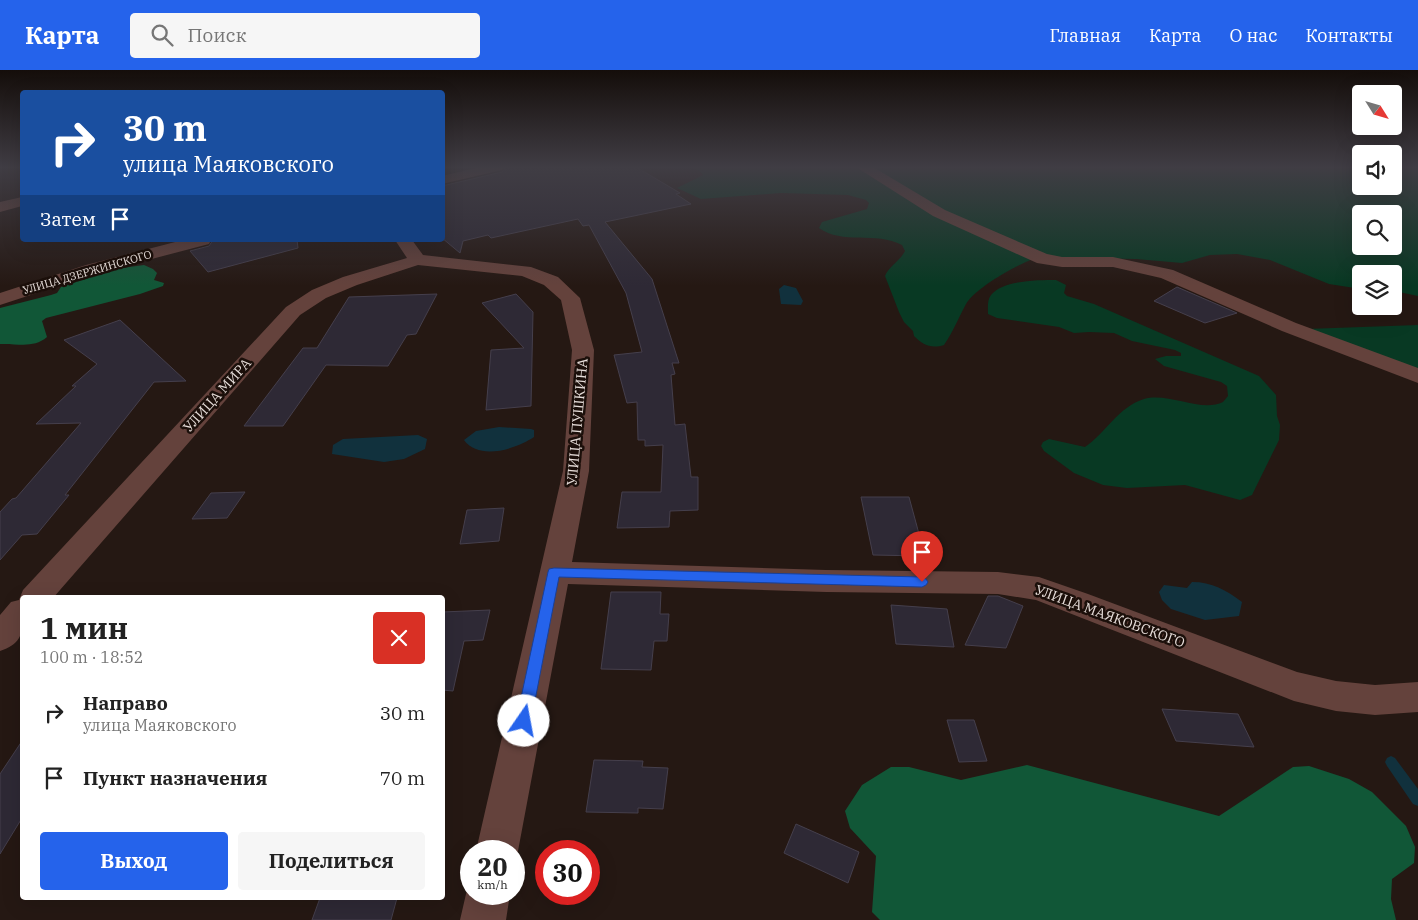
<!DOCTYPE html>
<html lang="ru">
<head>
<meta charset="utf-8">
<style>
	:root { --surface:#fff; --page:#f6f6f6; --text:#222; --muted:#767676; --accent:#2563eb }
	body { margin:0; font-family:"IBM Plex Serif",serif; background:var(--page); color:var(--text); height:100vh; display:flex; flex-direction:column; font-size:19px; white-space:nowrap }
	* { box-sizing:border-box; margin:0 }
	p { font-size:16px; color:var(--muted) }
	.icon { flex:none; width:28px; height:28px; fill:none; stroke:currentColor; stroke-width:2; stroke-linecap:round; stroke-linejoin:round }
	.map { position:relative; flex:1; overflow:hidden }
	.side { position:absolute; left:20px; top:525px; width:425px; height:305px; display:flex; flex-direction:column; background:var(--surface); border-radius:5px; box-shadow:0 5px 20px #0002 }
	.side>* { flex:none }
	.top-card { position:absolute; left:20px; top:20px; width:425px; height:152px; border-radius:5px; box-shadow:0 5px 20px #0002; background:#1a4fa0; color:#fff; overflow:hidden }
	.needle { width:32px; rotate:127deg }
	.controls { position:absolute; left:1352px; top:15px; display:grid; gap:10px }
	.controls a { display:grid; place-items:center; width:50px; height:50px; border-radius:5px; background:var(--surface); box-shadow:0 5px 20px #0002; font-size:25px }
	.speed { position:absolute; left:460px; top:770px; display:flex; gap:10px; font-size:25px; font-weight:700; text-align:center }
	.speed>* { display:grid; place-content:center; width:65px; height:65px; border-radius:50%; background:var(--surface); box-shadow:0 5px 20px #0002; line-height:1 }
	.speed small { font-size:12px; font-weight:400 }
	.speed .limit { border:8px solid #d22; background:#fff; color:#111 }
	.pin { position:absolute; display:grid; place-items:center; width:42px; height:42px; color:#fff; margin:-51px -21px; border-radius:50% 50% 50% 0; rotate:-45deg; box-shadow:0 0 5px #0007 }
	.pin .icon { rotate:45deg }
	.me { position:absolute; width:55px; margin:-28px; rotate:12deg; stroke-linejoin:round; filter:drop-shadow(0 0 4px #0008) }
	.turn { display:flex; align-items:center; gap:18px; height:105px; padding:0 20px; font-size:22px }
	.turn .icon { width:65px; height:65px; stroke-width:2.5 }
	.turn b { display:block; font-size:35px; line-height:42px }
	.then { display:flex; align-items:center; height:48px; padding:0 20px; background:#0003; gap:10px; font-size:19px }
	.round { display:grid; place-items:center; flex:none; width:52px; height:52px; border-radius:5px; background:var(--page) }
	.headline { display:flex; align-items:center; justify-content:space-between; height:85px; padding:0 20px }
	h1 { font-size:30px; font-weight:800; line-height:38px }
	.primary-button { display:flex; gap:10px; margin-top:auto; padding:10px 20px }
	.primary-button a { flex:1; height:58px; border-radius:5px; background:var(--accent); color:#fff; font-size:20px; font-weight:800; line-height:58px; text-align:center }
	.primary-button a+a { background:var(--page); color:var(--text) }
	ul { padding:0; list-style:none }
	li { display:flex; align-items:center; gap:15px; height:65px; padding:0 20px }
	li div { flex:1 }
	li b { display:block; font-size:19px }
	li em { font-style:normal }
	header { display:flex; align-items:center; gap:30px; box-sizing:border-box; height:70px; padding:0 25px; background:var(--accent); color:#fff }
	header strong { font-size:24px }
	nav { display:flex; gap:28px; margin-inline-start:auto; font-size:18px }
	.search { width:350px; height:45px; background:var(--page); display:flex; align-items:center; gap:12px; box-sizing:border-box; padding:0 18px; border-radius:5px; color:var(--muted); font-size:19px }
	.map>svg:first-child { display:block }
</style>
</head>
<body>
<header>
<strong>Карта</strong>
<div class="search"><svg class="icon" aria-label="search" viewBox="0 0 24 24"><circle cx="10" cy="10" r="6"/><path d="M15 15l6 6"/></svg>Поиск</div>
<nav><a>Главная</a><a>Карта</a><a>О нас</a><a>Контакты</a></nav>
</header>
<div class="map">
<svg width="1418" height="850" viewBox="0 0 1418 850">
	<rect width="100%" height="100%" fill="#251813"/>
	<g fill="#083923" fill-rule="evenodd">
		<path d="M689,97H1361V116H1394V97H1412L1418,99V226L1394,221V204H1361V219L1329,214L1270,190L1237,184L1210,185L1182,193L1136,189L1038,187C1020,193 976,217 966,234C959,247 953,262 944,275C931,279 923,275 914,266L913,261L904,252L899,242L885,206C889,196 900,191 905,181L902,175C876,161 842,175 819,158L822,152L867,139L869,133L866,130L848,125L781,123L701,129L677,118L703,105L700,101ZM1361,144H1394V176H1361Z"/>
		<path d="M1056,210L1066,215L1064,223L1067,226L1094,234L1259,306L1276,325L1277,346L1280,355L1279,370L1252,425L1240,430L1185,415L1127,418L1103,415L1074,403L1044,381L1041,376L1043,372L1049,369L1085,377C1106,363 1118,337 1144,329C1169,322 1201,343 1223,332L1228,326L1227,316L1221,312L1164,296L1155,289L1166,286H1181V283L1175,280L1132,271L1114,263L1089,262L1074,263L1059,257L997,248L988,244C988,238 987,230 991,225C1003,210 1039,210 1056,210Z"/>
		<path d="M1418,255V301L1306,259Z"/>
	</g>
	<g fill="#115737">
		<path d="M144,195L153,199L157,203L154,210L164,213L163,216L140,224L46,248L42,251L47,267C33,279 17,273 0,274V238L51,225L57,223L61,217L115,199Z"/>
		<path d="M1027,695L1219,746L1293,697L1309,696L1349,709L1372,722L1406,756L1415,777L1414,793L1392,809L1391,829L1396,850H880L872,842L876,786L850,758L845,741L862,715L891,697H909L961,710Z"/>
	</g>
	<g fill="#11313d">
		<path d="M784,215L796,218L803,231L801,235L781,234L779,219Z"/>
		<path d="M499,357L531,359L534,360V367C516,379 479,391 464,370L476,361Z"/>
		<path d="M418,365L427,369L425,379L404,389L384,392L332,384L333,375L343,369Z"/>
		<path d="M1192,512C1212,512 1226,520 1242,532L1239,546L1205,550L1171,539L1162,530L1159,522L1164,515L1187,518Z"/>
	</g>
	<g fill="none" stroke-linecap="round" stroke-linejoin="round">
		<path fill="#11313d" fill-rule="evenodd" d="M1391,686L1395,688L1418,719V736L1413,734L1387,696L1385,692L1387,688Z"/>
	</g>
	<g fill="#2e2935" stroke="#453f4c">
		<path d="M506,97H636L680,123L676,124L691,134L605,152L652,209L679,293H672L675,304L671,305L675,355L685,354L691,407H698V440L670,441L669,457L617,458L622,422H661L663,375L645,376V370H638L637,332L627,333L614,285L642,282L626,223L589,155L583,156L578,149L491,168L488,165L463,171L460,183L442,168V116L502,102Z"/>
		<path d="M213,170H297L298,178L208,202L190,181L209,176Z"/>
		<path d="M1177,217L1237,243L1205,253L1154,231Z"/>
		<path d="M437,224L416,264L407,265L388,296L326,295L283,356H244L303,278H317L349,227Z"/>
		<path d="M516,224L533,242L531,336L486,340L491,280L524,278L482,233Z"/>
		<path d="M120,250L186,311L154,312L65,425H69L37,464L22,465L0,490V442L12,429L16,428L81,353L36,354L76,316H72L97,294L64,270Z"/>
		<path d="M245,422L227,448L192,449L211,423Z"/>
		<path d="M861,427H909L925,486L873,485Z"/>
		<path d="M504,438L499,471L460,474L467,440Z"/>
		<path d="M611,522H661L660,544H669L667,571H654L651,600L601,599Z"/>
		<path d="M988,526H998L1023,536L1006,578L965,575Z"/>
		<path d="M891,535L947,539L954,577L896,574Z"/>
		<path d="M490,540L483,570L464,571L453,621L442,620V542Z"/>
		<path d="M1162,639L1238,644L1254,677L1176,671Z"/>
		<path d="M947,650H974L987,691L959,692Z"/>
		<path d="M22,671V748L0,784V704Z"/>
		<path d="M594,690L643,691L642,697L668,698L663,739L638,738V743L586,742Z"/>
		<path d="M796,754L859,782L848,813L784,783Z"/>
		<path d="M320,828H397L391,850H312Z"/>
	</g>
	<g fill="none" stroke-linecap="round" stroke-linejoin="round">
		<g fill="#64423c" fill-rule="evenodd">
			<path d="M480,97H504L502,100L442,114V106Z"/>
			<path d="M856,97H873L945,140L1047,184L1062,187H1113L1173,200L1296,253L1418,298V313L1282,261L1161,208L1113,197H1062L1037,193L933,146Z"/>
			<path d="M22,127V136L0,142V132Z"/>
			<path d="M183,170H211L209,174L98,203L0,235V223L86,195Z"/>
			<path d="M395,170H412L423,185L531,197L558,207L580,228L594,280L589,401L572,492L826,500L998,502L1039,507L1088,524L1297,602L1336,611L1375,615L1418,612V642L1375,645L1336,641L1294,631L1036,530L998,524L826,522L568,514L518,781L514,792V781H476L563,401L572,280L561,230L544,215L522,206L418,195L357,215L326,228L300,245L53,528H22C22,553 29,572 0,581V545L11,532L19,530L23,520L286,237L312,220L343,207L407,188Z"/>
			<path d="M471,811V824H510L506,850H460L466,824Z"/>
		</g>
	</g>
	<linearGradient id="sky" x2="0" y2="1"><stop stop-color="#140d0a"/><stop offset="0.45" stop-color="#403d44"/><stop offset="1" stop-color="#403d44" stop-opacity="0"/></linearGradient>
	<rect width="1418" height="216" fill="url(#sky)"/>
	<path fill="#2563eb" stroke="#184099" d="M554,498L922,507L926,509L928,512L926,515L922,517L559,507L531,651L529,656L524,658L518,656L516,651L548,502L549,499Z"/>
	<g text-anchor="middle" stroke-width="5" stroke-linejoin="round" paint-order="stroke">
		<g font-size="11" fill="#e7deda" stroke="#1b0f0a">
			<text transform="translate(87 202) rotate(-16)" y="4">УЛИЦА ДЗЕРЖИНСКОГО</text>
		</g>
		<g font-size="14" fill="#e7deda" stroke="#1b0f0a">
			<text transform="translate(217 325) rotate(-48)" y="5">УЛИЦА МИРА</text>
			<text transform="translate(577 352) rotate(-85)" y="5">УЛИЦА ПУШКИНА</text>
			<text transform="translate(1110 546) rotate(20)" y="5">УЛИЦА МАЯКОВСКОГО</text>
		</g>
	</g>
</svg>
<div class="controls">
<a><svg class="needle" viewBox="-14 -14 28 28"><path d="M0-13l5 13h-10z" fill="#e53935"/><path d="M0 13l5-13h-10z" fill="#767676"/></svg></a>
<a><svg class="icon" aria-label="sound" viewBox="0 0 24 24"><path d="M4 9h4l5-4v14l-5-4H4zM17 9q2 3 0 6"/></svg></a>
<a><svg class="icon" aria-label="search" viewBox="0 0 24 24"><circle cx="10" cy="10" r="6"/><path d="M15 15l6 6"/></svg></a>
<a><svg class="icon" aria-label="layers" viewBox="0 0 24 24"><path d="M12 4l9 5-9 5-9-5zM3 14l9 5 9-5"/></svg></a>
</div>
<div class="speed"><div>20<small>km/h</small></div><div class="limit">30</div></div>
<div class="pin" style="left:922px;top:512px;background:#d93025"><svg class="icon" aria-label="arrive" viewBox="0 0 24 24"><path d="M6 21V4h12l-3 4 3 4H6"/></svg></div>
<svg class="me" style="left:524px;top:651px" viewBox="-20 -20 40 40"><circle r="19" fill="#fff"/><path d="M0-13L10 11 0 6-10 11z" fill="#2563eb"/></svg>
<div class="top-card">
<div class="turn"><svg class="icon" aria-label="right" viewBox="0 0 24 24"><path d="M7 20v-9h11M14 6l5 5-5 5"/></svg><div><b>30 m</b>улица Маяковского</div></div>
<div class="then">Затем<svg class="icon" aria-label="arrive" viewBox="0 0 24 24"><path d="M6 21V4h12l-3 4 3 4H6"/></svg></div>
</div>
<section class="side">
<div class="headline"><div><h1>1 мин</h1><p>100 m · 18:52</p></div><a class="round" style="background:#d93025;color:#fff"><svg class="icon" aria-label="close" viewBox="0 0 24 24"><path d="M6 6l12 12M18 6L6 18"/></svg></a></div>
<ul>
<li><svg class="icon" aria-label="right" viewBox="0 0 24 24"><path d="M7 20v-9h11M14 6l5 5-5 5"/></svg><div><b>Направо</b><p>улица Маяковского</p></div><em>30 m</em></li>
<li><svg class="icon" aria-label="arrive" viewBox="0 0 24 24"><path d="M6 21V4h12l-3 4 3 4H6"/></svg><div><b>Пункт назначения</b></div><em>70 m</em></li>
</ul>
<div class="primary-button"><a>Выход</a><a>Поделиться</a></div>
</section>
</div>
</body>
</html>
